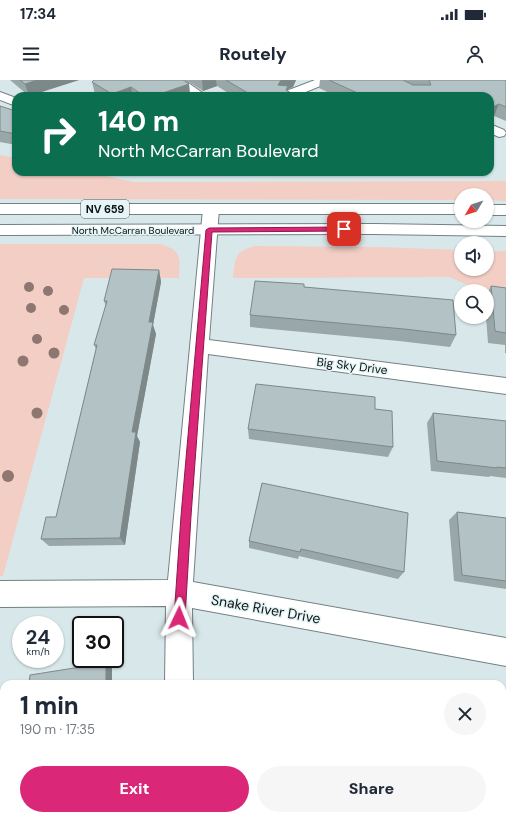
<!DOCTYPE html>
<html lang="en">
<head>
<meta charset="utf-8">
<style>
	:root { --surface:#fff; --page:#f6f6f7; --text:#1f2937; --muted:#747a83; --accent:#db2777 }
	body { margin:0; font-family:"DM Sans",sans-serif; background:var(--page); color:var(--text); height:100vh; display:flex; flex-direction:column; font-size:15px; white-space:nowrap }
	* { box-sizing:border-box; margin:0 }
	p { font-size:13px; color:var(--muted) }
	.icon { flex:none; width:22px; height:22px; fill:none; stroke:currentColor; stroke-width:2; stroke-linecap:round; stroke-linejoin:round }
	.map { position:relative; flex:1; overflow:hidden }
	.sheet { position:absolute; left:0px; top:600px; width:506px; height:140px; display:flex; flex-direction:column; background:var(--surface); border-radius:12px 12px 0 0; box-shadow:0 1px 3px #0004 }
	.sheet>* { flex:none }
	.banner { position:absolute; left:12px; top:12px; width:482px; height:84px; border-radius:12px; box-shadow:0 1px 3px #0004; background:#0b6e4f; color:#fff; overflow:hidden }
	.needle { width:26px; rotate:231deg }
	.fabs { position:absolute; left:454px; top:108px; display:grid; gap:8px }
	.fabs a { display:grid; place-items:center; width:40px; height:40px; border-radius:50%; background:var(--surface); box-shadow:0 1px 3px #0004; font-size:20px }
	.speed { position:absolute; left:12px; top:536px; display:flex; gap:8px; font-size:20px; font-weight:700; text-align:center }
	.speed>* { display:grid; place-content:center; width:52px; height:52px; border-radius:50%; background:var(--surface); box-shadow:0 1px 3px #0004; line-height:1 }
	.speed small { font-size:10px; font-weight:400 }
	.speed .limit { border:2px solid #111; border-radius:6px; background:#fff; color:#111 }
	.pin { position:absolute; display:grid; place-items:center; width:34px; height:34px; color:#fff; margin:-17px; border-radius:8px; box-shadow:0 2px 6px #0006 }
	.me { position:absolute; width:44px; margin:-22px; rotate:2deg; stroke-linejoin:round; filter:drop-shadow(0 0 3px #0008) }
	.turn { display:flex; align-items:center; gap:14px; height:84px; padding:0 20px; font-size:18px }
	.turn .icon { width:52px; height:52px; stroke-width:2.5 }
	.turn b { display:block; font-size:28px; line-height:34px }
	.round { display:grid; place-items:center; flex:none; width:42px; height:42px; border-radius:21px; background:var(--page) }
	.head { display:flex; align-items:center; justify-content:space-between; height:68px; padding:0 20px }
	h1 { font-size:24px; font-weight:800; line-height:30px }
	.cta { display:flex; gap:8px; margin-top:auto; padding:8px 20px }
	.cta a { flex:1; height:46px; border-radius:24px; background:var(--accent); color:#fff; font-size:16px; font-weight:800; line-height:46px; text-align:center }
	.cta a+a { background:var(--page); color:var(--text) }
	.status { display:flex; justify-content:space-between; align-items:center; height:28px; padding:0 20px; background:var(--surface); direction:ltr }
	.status svg { height:11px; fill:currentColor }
	header { display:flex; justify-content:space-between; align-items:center; height:52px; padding:0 20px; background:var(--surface); font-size:18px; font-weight:800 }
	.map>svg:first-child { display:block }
</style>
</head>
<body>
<div class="status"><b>17:34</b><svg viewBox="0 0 49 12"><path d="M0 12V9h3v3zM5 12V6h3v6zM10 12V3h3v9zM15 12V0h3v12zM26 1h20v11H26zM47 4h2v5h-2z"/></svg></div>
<header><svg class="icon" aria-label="menu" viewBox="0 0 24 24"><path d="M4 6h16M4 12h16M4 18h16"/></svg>Routely<svg class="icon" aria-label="person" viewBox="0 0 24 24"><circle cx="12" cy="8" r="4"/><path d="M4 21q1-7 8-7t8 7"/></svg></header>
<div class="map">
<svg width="506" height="740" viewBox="0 0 506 740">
	<rect width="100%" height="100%" fill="#d8e8ea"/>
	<g fill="#f2cec4">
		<path d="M0,75L16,78V92H85L135,102L506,101V121L487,120V115H461V120L0,119Z"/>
		<path d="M0,164H160C182,170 180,178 179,198H84L3,496H0Z"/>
		<path d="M255,166L378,167L461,170V189H487V171H506V213L479,210L449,197L233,198C235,179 234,171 255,166Z"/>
	</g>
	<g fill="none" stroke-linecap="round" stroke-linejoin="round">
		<defs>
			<g id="minor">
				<path d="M170,0H184L207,16H193Z"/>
				<path d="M315,0H332L330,2L296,16H279L281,13Z"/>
				<path d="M0,12L16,18V26L0,20Z"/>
				<path d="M490,44L504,50L506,53L504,56L499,57L490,53Z"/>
				<path d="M211,124L216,126L219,129L209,260L506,298V314L208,274L193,502L506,558V586L192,528L193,604H165L166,526L0,527V501L168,500L203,129L206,126Z"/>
				<rect x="178" y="736" width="32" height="4"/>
			</g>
			<g id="primary">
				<rect x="0" y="124" width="461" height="10"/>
				<rect x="487" y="125" width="19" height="10"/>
				<path d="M374,144L506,146V156L374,154L0,155V145Z"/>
			</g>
		</defs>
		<use href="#minor" stroke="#738183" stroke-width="2"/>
		<use href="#primary" stroke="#738183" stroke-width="2"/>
		<use href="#minor" fill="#fff" fill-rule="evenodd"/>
		<use href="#primary" fill="#fff" fill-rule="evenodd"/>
	</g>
	<g fill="#8d7770">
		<circle cx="29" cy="207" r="5"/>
		<circle cx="48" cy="211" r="5"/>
		<circle cx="31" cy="228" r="5"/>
		<circle cx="64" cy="230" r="5"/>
		<circle cx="37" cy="259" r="5"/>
		<circle cx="54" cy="273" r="5.5"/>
		<circle cx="23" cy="281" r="5.5"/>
		<circle cx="37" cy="333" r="5.5"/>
		<circle cx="8" cy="396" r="6"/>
	</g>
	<g fill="#9aa7a9">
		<path d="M10,0H79L29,16Z"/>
		<path d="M186,0H296L293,7L288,9V11L296,16H233L217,6L203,11Z"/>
		<path d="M320,0H506V41L494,36L490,16H336L319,8Z"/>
		<path d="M92,2L189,4L190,16H99L95,14Z"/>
		<path d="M0,26L16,31V65L0,62Z"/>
		<path d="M159,190L161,202L153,245L156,254L137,356L140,362L125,465L49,466L41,459L56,437L96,269L94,265L106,226L104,221Z"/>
		<path d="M491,206L506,208V273H505V265L488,263L486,237H487V214Z"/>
		<path d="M304,207L456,255L450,267L399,261L250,247V235Z"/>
		<path d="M375,329L393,367L388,377L249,359L248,349Z"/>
		<path d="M433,333L506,341V398L490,396L489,397L431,391L427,343Z"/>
		<path d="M262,403L404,492L398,499L299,476L298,479L249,468V461Z"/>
		<path d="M457,432L506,438V509L454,501L449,440Z"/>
	</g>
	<g fill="#7d8889">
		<path d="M37,0H79L29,16L25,4Z"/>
		<path d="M202,0H216L217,6L203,11Z"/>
		<path d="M281,0H296L293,7L288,9L287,16L278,5Z"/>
		<path d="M189,4L190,16H154Z"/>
		<path d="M131,7L133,16H112V14Z"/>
		<path d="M499,24L494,36L490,38V28Z"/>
		<path d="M159,190L161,202L153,245L156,254L137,356L140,362L125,465L120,458L132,352L149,242Z"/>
		<path d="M106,583L112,586V604H106Z"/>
		<path d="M109,736H116L117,740H109Z"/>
	</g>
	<g fill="#b3c2c4" stroke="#7d8889">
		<path d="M20,0H37L25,4Z"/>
		<path d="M94,0H183L189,4L154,16H144L131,7L112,14L92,2Z"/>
		<path d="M226,0H281L278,5L288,6L286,10L296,16H253Z"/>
		<path d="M329,0H403L413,5H431L429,0H506V27L499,24L490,28V16H364Z"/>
		<path d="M0,26L16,31V54L0,51Z"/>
		<path d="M112,189L159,190L149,242H153L132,352H136L120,458L41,459L46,437H56L97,265H94L107,221H104Z"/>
		<path d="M255,201L304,204V207L453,220L456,255L404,249L250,235Z"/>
		<path d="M491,206L506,208V253L495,251Z"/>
		<path d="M256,304L375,317V329L392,331L393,367L248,349Z"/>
		<path d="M433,333L506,341V388L497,387V388L437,381Z"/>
		<path d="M262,403L408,433L404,492L301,469L300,472L249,461Z"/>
		<path d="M457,432L506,438V501L462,495Z"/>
		<path d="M106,583V604H29L30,595Z"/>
		<path d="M270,602L286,604H270Z"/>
		<rect x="17" y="736" width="92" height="4"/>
	</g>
	<path fill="#db2777" stroke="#8e194d" d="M344,147L347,149L346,151L212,152L191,436L185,538L183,542L179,543L175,542L174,538L181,436L206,150L209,148Z"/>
	<g text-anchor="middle" stroke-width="3" stroke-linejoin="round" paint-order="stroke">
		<g font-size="10" fill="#0d1213" stroke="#e5f5f7">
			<text x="133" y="154">North McCarran Boulevard</text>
		</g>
		<rect fill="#e5f5f7" stroke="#4e5657" stroke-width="1" x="81" y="120" width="48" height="18" rx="3"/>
		<g font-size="11" font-weight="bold" fill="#0d1213">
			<text x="105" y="133">NV 659</text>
		</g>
		<g font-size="12" fill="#0d1213" stroke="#e5f5f7">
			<text transform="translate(352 286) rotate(7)" y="4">Big Sky Drive</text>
		</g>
		<g font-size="14" fill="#0d1213" stroke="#e5f5f7">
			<text transform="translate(266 529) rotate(10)" y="5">Snake River Drive</text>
		</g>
	</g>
</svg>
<div class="fabs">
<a><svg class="needle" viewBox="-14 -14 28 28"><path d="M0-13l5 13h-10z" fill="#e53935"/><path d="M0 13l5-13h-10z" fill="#747a83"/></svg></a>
<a><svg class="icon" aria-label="sound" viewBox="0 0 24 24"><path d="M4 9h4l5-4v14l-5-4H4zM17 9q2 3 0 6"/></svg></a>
<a><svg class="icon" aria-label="search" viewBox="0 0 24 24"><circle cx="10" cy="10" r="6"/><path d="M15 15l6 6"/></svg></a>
</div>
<div class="speed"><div>24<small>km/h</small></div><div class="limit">30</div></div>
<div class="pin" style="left:344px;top:149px;background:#d93025"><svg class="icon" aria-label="arrive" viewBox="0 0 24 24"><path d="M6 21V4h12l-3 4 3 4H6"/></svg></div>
<svg class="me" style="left:179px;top:538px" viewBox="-20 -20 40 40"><path d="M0-17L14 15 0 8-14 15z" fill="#db2777" stroke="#fff" stroke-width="4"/></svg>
<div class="banner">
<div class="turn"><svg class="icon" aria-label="right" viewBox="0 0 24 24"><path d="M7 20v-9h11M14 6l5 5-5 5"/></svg><div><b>140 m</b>North McCarran Boulevard</div></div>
</div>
<section class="sheet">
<div class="head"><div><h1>1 min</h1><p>190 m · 17:35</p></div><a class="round"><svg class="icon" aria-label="close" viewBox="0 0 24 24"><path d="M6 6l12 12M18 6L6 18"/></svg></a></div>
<div class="cta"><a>Exit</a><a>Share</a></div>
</section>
</div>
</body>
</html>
